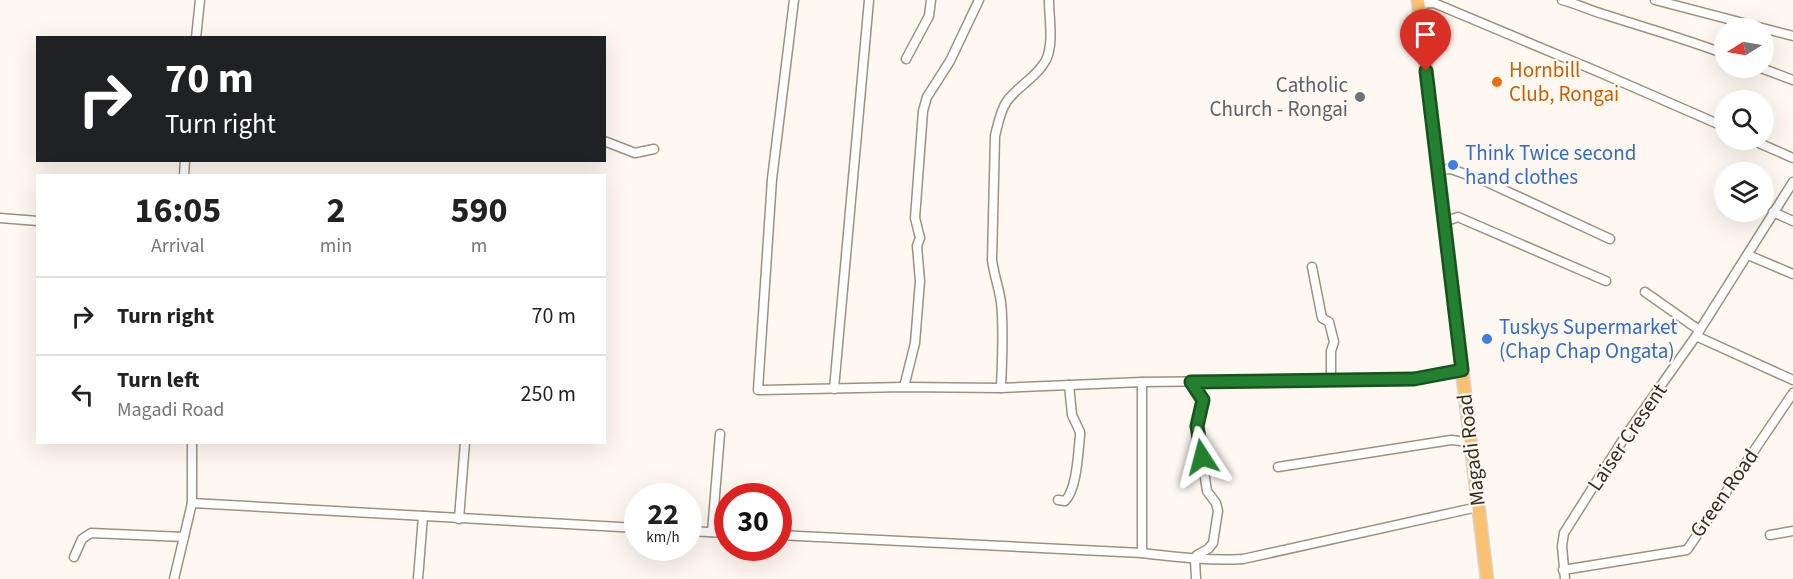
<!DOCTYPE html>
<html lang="en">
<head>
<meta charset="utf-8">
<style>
	:root { --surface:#fff; --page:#f2f2f2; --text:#222; --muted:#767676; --line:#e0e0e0 }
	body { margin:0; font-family:"Source Sans 3",sans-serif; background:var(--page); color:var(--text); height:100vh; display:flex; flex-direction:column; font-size:22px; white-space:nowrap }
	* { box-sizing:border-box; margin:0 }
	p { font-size:20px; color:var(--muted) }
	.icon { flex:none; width:33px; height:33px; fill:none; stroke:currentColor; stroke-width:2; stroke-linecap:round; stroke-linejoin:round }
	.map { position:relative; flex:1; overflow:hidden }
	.sheet { position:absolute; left:36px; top:174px; width:570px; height:270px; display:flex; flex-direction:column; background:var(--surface); border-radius:0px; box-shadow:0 6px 24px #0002 }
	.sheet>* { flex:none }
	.banner { position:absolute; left:36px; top:36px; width:570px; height:126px; border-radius:0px; box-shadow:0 6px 24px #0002; background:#202124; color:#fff; overflow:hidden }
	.needle { width:39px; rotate:259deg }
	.buttons { position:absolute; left:1714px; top:18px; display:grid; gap:12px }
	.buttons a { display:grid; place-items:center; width:60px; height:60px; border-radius:50%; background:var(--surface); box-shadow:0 6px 24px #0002; font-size:30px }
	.speed { position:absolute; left:624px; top:483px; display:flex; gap:12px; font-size:30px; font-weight:700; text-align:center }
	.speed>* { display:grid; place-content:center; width:78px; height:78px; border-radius:50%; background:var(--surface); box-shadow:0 6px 24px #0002; line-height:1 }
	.speed small { font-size:15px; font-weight:400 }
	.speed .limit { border:9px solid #d22; background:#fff; color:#111 }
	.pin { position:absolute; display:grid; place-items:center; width:51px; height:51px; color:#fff; margin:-62px -26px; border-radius:50% 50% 50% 0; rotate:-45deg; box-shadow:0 0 6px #0007 }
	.pin .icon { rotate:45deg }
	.me { position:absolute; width:66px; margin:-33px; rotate:351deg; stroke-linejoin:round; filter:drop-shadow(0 0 4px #0008) }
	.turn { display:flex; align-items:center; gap:21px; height:126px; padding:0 30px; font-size:27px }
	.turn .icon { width:78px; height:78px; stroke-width:2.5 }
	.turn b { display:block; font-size:42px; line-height:51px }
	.eta { display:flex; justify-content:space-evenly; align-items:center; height:102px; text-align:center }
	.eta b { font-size:36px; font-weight:700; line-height:42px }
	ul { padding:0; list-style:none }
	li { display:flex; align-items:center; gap:18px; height:78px; padding:0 30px; border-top:2px solid var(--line) }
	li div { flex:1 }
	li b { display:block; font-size:22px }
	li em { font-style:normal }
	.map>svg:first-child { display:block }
</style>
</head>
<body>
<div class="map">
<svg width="1793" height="579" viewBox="0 0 1793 579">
	<rect width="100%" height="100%" fill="#fef8f0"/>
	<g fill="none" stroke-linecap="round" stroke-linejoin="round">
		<defs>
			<g id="minor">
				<path d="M794,0L772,179L758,390L904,387L1001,388L1142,382L1414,379L1462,371"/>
				<path d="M1562,0C1578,4 1591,11 1606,15C1646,28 1686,39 1725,54"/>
				<path d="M1655,0L1793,36"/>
				<path d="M1419,4L1434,3L1601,73L1725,127"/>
				<path d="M196,38L200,0"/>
				<path d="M906,59L929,16L931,0"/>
				<path d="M1761,68L1793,80"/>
				<path d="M1752,140L1793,158"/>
				<path d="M604,141L635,153L654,149"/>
				<path d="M1437,170L1451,169L1487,182L1610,239"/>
				<path d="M184,176L185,160"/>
				<path d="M1773,212L1793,221"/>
				<path d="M0,218L38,221"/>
				<path d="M1444,222L1458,217L1606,281"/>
				<path d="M1748,255L1793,274"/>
				<path d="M1312,267L1322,318L1329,322L1334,342L1331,351V381"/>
				<path d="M1645,292L1699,330"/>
				<path d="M1696,336L1793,380"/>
				<path d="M1142,382V553"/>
				<path d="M1191,382L1203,400L1197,426L1207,491L1216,503L1218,511L1213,543L1208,549L1197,555"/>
				<path d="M904,387L915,343L920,281L917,246L920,238L915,218L923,111L927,97L950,61L979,0"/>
				<path d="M1001,388C1002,360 1004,330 1001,302C999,288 994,275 992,260L995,136C998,124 1000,111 1007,101C1018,86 1037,77 1046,60C1054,43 1049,19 1049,0"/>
				<path d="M834,389L869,0"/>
				<path d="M1278,467L1451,440L1470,442"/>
				<path d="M1058,500L1065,501C1077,489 1078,453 1080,436V432L1072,415L1069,385"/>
				<path d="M192,503L638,528"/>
				<path d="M459,519L465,442"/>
				<path d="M688,531L728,533"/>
				<path d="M712,532L720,434"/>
				<path d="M778,535L1142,553C1176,557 1209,561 1243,559L1478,507"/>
				<path d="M1770,535L1793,531"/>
				<path d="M74,557L82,539L91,533L184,537"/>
				<path d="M1195,560L1196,579"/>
				<path d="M1563,570L1687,550L1793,393"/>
				<path d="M174,579L192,503V442"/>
				<path d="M418,579L423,516"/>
				<path d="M1565,579L1562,546L1564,533L1626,435L1696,336L1793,182"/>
			</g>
			<path id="highway" d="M1418,0L1487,579"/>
		</defs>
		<use href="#minor" stroke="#9f917f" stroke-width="11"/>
		<use href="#highway" stroke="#d6d5d3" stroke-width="15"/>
		<use href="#minor" stroke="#fff" stroke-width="8"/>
		<use href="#highway" stroke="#fbc172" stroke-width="12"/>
	</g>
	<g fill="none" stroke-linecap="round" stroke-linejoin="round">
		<defs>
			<path id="route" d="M1202,457L1197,426L1203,400L1191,382L1414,379L1462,370L1426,71"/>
		</defs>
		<use href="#route" stroke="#175320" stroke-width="15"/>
		<use href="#route" stroke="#248031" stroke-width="10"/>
	</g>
	<circle fill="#e8710a" stroke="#fef8f0" stroke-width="2" cx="1497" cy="82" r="6"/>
	<circle fill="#6b7280" stroke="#fef8f0" stroke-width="2" cx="1360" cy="97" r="6"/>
	<g fill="#3f7fe0" stroke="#fef8f0" stroke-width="2">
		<circle cx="1453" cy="165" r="6"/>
		<circle cx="1487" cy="339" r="6"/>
	</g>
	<g text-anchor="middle" stroke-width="4.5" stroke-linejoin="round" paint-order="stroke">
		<g font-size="21" fill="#c56008" stroke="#fef8f0" text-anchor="start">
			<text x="1509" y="77">Hornbill<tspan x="1509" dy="24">Club, Rongai</tspan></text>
		</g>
		<g font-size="21" fill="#5b616d" stroke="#fef8f0" text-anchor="end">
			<text x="1348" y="92">Catholic<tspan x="1348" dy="24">Church - Rongai</tspan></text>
		</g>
		<g font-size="21" fill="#366cbe" stroke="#fef8f0" text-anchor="start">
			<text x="1465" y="160">Think Twice second<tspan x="1465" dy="24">hand clothes</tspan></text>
			<text x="1499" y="334">Tuskys Supermarket<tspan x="1499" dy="24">(Chap Chap Ongata)</tspan></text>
		</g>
		<g font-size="21" fill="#322c24" stroke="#fef8f0">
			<text transform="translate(1627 437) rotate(-56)" y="7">Laiser Cresent</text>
			<text transform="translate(1471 450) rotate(-97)" y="7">Magadi Road</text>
			<text transform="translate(1724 493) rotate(-55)" y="7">Green Road</text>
		</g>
	</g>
</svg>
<div class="buttons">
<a><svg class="needle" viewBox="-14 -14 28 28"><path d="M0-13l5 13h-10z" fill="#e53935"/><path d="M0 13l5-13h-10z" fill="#767676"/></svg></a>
<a><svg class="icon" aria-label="search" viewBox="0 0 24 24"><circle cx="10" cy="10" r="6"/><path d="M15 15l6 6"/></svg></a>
<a><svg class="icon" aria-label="layers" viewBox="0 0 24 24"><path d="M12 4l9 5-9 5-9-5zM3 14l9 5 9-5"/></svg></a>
</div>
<div class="speed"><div>22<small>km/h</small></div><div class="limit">30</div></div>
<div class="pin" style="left:1426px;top:71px;background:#d93025"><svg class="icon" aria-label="arrive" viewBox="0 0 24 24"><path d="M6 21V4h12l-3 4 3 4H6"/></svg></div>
<svg class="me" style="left:1202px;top:457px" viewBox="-20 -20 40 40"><path d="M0-17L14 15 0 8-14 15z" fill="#248031" stroke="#fff" stroke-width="4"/></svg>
<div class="banner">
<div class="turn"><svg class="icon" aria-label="right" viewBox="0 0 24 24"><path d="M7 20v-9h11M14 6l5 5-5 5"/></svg><div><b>70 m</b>Turn right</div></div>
</div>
<section class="sheet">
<div class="eta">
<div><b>16:05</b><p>Arrival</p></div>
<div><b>2</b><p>min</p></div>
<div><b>590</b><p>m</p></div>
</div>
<ul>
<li><svg class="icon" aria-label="right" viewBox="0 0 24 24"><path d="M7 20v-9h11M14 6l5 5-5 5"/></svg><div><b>Turn right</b></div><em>70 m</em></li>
<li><svg class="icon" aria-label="left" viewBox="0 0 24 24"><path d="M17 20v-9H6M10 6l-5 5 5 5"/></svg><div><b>Turn left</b><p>Magadi Road</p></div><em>250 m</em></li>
</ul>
</section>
</div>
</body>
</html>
